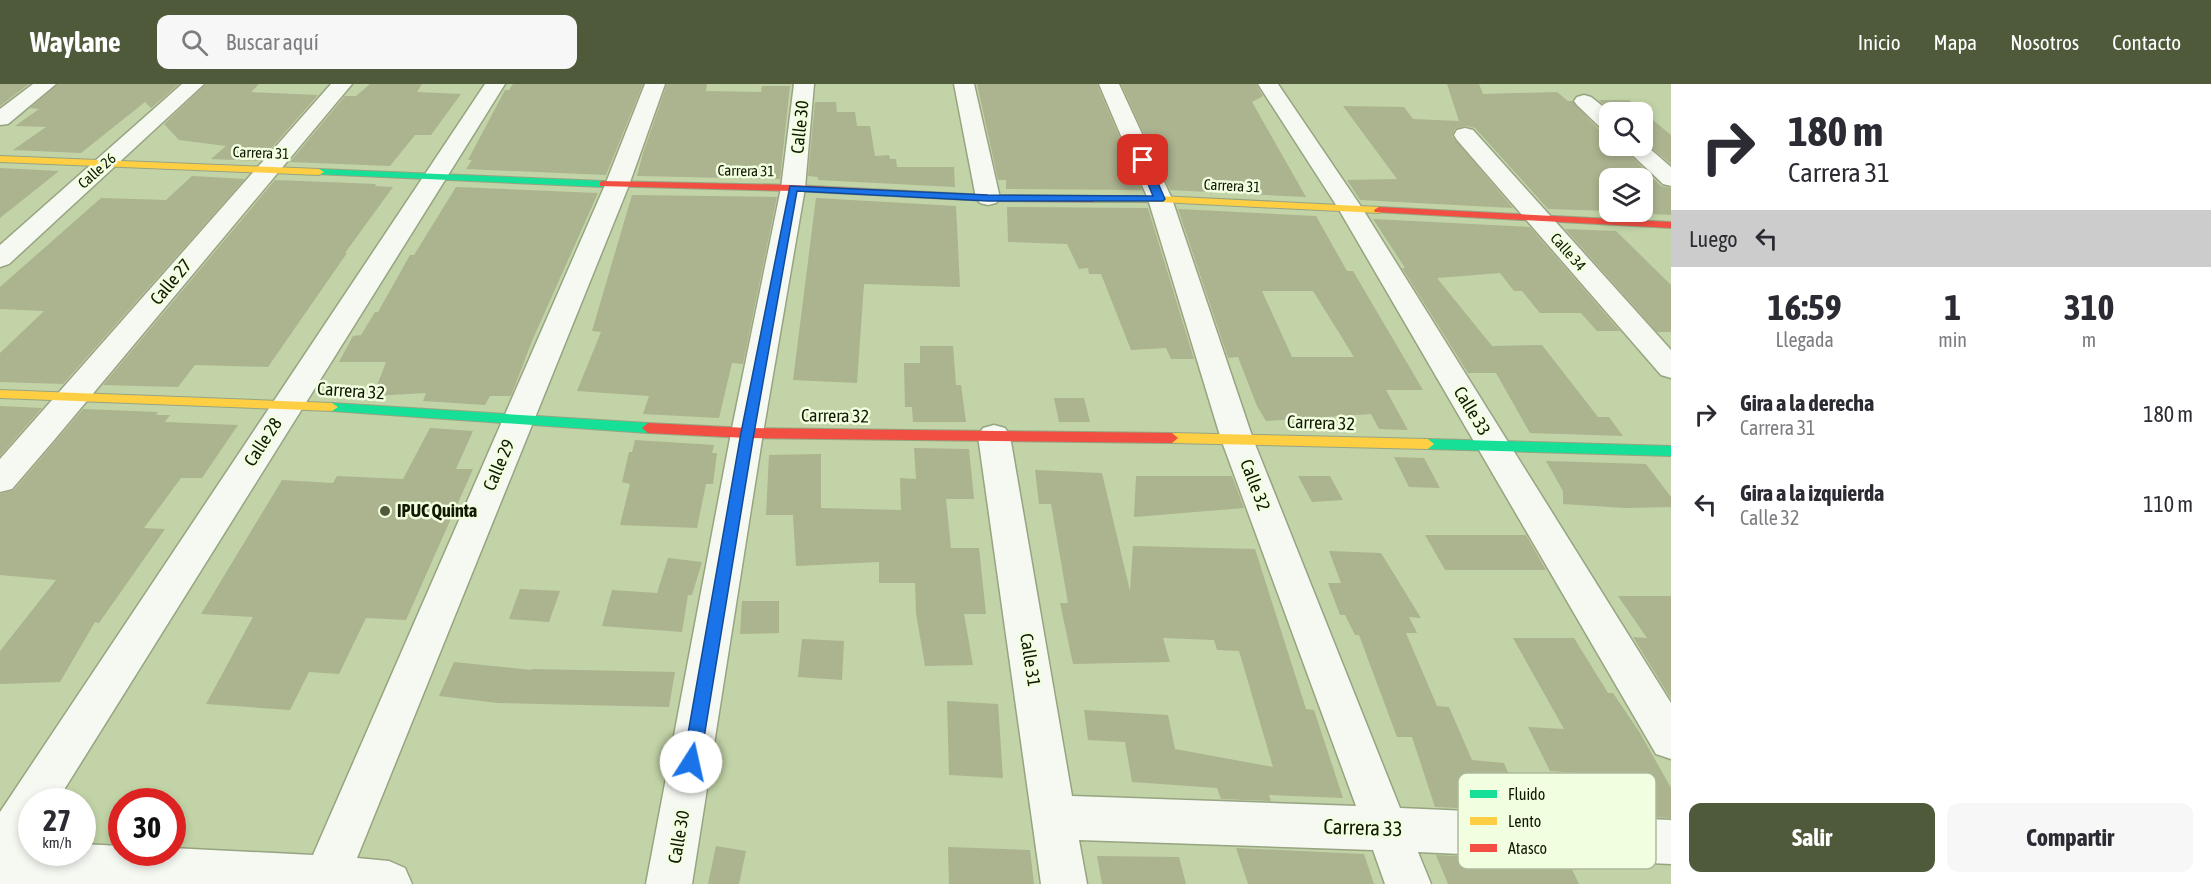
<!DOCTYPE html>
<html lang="es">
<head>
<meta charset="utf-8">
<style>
	:root { --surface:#fff; --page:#f7f7f7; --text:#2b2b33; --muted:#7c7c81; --accent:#4e5a3a }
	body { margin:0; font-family:"Asap Condensed",sans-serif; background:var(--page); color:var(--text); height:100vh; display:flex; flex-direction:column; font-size:22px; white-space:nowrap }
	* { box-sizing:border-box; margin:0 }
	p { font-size:20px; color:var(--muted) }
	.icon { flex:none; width:33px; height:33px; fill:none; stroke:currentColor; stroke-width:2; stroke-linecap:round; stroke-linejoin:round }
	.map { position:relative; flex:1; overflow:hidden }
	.sheet { display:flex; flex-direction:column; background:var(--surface); width:540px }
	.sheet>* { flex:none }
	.top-card { background:#fff; color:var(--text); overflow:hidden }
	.buttons { position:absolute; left:1599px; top:18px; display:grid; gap:12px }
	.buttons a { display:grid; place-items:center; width:54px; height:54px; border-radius:12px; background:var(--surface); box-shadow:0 3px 9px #0003; font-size:30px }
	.speed { position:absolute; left:18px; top:704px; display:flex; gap:12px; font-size:30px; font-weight:700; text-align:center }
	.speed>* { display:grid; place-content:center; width:78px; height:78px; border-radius:50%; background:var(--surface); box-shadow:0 3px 9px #0003; line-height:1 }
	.speed small { font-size:15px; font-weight:400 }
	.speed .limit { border:9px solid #d22; background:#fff; color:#111 }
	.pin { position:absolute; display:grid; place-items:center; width:51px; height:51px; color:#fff; margin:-26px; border-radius:12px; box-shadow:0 3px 9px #0006 }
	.me { position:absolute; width:66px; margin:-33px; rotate:10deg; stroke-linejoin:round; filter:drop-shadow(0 0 4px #0008) }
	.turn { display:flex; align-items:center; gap:21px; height:126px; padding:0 18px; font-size:27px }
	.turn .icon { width:78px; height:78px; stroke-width:2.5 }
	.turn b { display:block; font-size:42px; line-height:51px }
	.then { display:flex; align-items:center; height:57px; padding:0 18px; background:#0003; gap:12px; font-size:22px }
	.eta { display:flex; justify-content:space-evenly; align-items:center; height:102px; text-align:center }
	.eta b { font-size:36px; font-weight:700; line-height:42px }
	.cta { display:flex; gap:12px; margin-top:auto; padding:12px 18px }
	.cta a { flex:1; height:69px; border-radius:12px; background:var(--accent); color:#fff; font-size:24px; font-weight:700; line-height:69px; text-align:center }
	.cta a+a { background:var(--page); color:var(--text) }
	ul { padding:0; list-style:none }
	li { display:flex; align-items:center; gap:18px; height:90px; padding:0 18px }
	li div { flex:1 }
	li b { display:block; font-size:22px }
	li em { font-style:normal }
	header { display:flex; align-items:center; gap:36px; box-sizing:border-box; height:84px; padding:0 30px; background:var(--accent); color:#fff }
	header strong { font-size:28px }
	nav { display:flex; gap:33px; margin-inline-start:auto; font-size:21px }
	.search { width:420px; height:54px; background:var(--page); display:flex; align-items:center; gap:15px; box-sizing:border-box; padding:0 21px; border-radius:12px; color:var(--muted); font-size:22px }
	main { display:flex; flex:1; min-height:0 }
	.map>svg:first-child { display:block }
</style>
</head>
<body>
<header>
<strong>Waylane</strong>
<div class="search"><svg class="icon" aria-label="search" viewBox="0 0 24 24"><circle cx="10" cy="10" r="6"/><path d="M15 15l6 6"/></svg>Buscar aquí</div>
<nav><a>Inicio</a><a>Mapa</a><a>Nosotros</a><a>Contacto</a></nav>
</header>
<main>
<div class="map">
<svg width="1671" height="800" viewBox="0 0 1671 800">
	<rect width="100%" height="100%" fill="#c2d3a7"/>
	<g fill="#acb38f" fill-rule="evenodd">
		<path d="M0,0H29L0,22Z"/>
		<path d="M58,0H179L151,24L145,18L81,69L13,66L46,43L15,42L39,25L30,24Z"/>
		<path d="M206,0H259L251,8L318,11L260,77L211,75L226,62L179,56L164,40Z"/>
		<path d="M370,0H422L417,8L461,10L431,51H415L390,82L290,78L345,12H356Z"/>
		<path d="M513,0H643L606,91L466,85L472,76H468L505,6H509Z"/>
		<path d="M667,0H707L706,7L761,8L762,2H790L780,95L637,92L643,69Z"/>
		<path d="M977,0H1097L1142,106L1006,105V96H998Z"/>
		<path d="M1121,0H1256L1263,12L1252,18L1306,113L1170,106Z"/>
		<path d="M1447,0H1479L1483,10L1557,8L1568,17H1572L1600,47L1610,48V62H1621L1661,102L1671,104V131L1611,128H1642V94H1610V127L1548,125L1475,44L1466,42L1455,45L1452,52L1513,124L1360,116L1347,96L1397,95L1343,22L1404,23L1413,35L1459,37Z"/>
		<path d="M1599,16H1629L1671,51V80L1642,56V28H1612Z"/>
		<path d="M815,18H836L837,28H855L857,42H870L875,72L889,71L890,75H896L897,83H954L955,103L818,96V93L808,92Z"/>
		<path d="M0,84L59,87L0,134Z"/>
		<path d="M192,92L245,95L63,300L0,298V269L44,227L0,225V203L101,114L166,116Z"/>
		<path d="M275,96L376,100L375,102L393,103L345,169H347L268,283L195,281L178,303L103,301Z"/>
		<path d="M456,103L598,109L532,257L511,312H490L485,321L423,317L426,309L373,312L386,278H339L353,252L361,251L375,228H378L410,171H414Z"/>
		<path d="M632,111L777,113L743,280L732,279L719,334L643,330L649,312L577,307L601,248L592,247Z"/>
		<path d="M816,114L956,122L960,203L864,200L857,299L793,296Z"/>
		<path d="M1007,123L1148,124L1194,275H1171L1166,264L1131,266L1101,190H1089L1088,184L1079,185L1067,160L1008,158Z"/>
		<path d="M1178,125L1316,132L1347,187H1353L1423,306H1386L1408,346L1379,345L1371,330L1266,337L1257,322L1238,273L1228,274ZM1262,207H1313L1354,273H1292Z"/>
		<path d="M1373,135L1530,143L1620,247H1597L1581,229H1540L1522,207H1514L1500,189L1437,194L1492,262L1542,261L1598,333H1609L1623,352L1530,349L1496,289H1468L1402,184H1405Z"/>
		<path d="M1565,145L1616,147L1671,201V248H1657Z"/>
		<path d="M920,262H953L956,301H961L966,338H913L912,323H905L904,279H920Z"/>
		<path d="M1054,314H1084L1090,338H1059Z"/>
		<path d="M0,322L42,324L0,372Z"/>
		<path d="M83,325L158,328L156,331H170L165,338L238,341L202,394H181L144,444L165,445L99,539L95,538L60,598L0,600V567L56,496L0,491V410L14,406Z"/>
		<path d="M430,344L473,347L456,385H473L406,536L366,534L339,590L309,588L290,626L206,620L253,533L201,530L282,396L333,399L337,392L403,395Z"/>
		<path d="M635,356L714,361L712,369H717L713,400H706L697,444L620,441L630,400L622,398L629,368H632Z"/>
		<path d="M914,364L969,365L974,415H946L951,464H979L986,530H964L973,581L925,582L916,529L915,499H879V478L796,482L793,431H766L769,371L821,370V424L901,426L900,394L916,395Z"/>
		<path d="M1394,373L1424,374L1440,404L1409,403Z"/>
		<path d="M1546,377L1646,380L1671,413V423L1625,424L1563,420V407Z"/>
		<path d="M1035,386L1102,389L1130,507L1133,462L1255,465L1306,625L1314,626L1343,714L1269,711L1271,717L1221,715L1217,704L1132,698L1125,658L1088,656L1084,626L1168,631L1175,665L1273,683L1239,567L1217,566L1214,556L1163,554L1170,578L1073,580L1060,519H1068L1051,420H1039Z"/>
		<path d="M1136,392H1232L1244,424L1134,433Z"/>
		<path d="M1298,392H1330L1343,416L1312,418Z"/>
		<path d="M1425,451H1526L1546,486H1445Z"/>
		<path d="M1329,467L1381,469L1421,534L1409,533L1417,549H1406L1437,622L1449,623L1472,676L1504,679L1524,727L1435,723L1412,653H1397L1359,551H1355L1345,531H1340L1328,499H1341Z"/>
		<path d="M668,474L702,478L692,511H688L682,548L602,542L612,506L657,509Z"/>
		<path d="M520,505L560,507L549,538L509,535Z"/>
		<path d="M1618,512H1671V615L1633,553L1647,554Z"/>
		<path d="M742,517H779V549L740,550Z"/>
		<path d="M1513,554H1574L1608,609H1613L1640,649L1671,704V734L1635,732L1609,691L1550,687L1528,643L1564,645Z"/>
		<path d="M802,555L844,557L842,596L798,593Z"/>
		<path d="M454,578L531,586L532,585L675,588L669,623L498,619L439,612Z"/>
		<path d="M947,617L998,620L1003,694L949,691Z"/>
		<path d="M716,762L746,767L739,800H708Z"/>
		<path d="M948,763L1030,766L1034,800H949Z"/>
		<path d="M1236,764L1364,770L1374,800H1248Z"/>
		<path d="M1436,771L1568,777L1579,800H1448Z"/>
		<path d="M1097,772L1179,773L1186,800H1102Z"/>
	</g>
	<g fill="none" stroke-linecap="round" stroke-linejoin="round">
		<defs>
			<g id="street">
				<path d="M33,0H56L8,40L0,41V25Z"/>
				<path d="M182,0H204L9,180L0,183V161Z"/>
				<path d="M331,0H352L55,355L12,405L0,408V375Z"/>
				<path d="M485,0H505L57,717H32V768H82V760L122,762V768H172V764L313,771L605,101L645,0H665L629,101L357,774L389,777L405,784L412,800H0V728Z"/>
				<path d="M794,0H814L805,104L763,349L692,800H646L731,349L781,104Z"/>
				<path d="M954,0H974L1000,114L996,119L988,121L980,119L976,114Z"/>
				<path d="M1099,0H1119L1172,115L1253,355L1400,724L1671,736V780L1418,768L1431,800H1385L1373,766L1079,756L1087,800H1041L978,352L983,344L994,341L1005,344L1010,352L1072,712L1356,722L1221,355L1148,115Z"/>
				<path d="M1258,0H1278L1362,124L1671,619V675L1656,670L1338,124Z"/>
				<path d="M1584,11L1591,13L1610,28V46L1602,45L1577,21L1574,17L1577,13Z"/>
				<path d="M1465,44L1473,46L1671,266V294L1661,291L1457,56L1454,51L1457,46Z"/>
				<path d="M1642,58L1671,83V102L1663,100L1623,62H1642Z"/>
			</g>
			<g id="fast">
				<path d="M319,85L603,97L608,100L603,103L316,90V86Z"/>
				<path d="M332,319L648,339L654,344L648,349L332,327L326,323Z"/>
				<path d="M1428,355L1671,362V372L1428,365L1422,360Z"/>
			</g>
			<g id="slow">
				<path d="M0,72L319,85L324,88L319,91L0,78Z"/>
				<path d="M1160,112L1379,123L1384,126L1379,129L1160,118H1093L1088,115L1093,112Z"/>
				<path d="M0,306L332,319L338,323L332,327L0,314Z"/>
				<path d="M1172,349L1428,355L1434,360L1428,365L1172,359L1166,354Z"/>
			</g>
			<g id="jam">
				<path d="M603,97L793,101L988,111L1093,112L1098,115L1093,118L988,117L793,107L600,102V98Z"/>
				<path d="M1379,123L1671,138V144L1375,128L1374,126Z"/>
				<path d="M648,339L747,344L1172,349L1178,354L1172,359L747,354L648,349L642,344Z"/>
			</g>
		</defs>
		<use href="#street" stroke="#97a481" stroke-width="3"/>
		<use href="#fast" stroke="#97a481" stroke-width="2"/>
		<use href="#slow" stroke="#97a481" stroke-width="2"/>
		<use href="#jam" stroke="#97a481" stroke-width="2"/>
		<use href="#street" fill="#f6f8f2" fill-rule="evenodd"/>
		<use href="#fast" fill="#16e098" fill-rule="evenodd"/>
		<use href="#slow" fill="#ffcf43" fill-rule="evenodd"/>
		<use href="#jam" fill="#f24e42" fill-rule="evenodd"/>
	</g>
	<path fill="#1a73e8" stroke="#114b97" stroke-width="1.5" d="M1140,74L1148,76L1165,115L1163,117H988L797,107L754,349L700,678L697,684L691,686L685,684L683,678L741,349L790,102L988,111L1153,112L1138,76Z"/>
	<circle fill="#4e5a3a" stroke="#f1fedf" stroke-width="2" cx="385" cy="427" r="6"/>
	<g text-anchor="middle" stroke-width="5" stroke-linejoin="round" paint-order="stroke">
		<g font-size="15" fill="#0f1900" stroke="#f1fedf">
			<text transform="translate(261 69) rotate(2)" y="5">Carrera 31</text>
			<text transform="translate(97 87) rotate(-42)" y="5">Calle 26</text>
			<text transform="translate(746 87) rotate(1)" y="5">Carrera 31</text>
			<text transform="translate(1232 102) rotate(3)" y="5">Carrera 31</text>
			<text transform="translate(1568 168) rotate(48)" y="5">Calle 34</text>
		</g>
		<g font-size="18" fill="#0f1900" stroke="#f1fedf">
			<text transform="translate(800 43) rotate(-84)" y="6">Calle 30</text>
			<text transform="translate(171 198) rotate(-50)" y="6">Calle 27</text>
			<text transform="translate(351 307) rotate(4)" y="6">Carrera 32</text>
			<text transform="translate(1472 327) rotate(59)" y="6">Calle 33</text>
			<text transform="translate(835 332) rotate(1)" y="6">Carrera 32</text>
			<text transform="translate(1321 339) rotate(2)" y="6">Carrera 32</text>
			<text transform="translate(263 358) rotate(-57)" y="6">Calle 28</text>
			<text transform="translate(499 381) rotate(-67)" y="6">Calle 29</text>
			<text transform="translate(1255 401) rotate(69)" y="6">Calle 32</text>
			<text transform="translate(1030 576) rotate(81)" y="6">Calle 31</text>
			<text transform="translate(679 753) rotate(-80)" y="6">Calle 30</text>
		</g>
		<g font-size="18" font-weight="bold" fill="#0f1900" stroke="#f1fedf" text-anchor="start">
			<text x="397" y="433">IPUC Quinta</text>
		</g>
		<g font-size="21" fill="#0f1900" stroke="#f1fedf">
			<text transform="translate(1363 744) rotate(2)" y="7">Carrera 33</text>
		</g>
	</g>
	<rect x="1458" y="689" width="198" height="96" rx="9" fill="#f1fedf" stroke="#adb99c" stroke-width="1.5"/>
	<rect x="1470" y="706" width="27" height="8" fill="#16e098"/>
	<rect x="1470" y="733" width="27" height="8" fill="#ffcf43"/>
	<rect x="1470" y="760" width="27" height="8" fill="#f24e42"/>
	<g font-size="16" fill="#0f1900">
		<text x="1508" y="716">Fluido</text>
		<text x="1508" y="743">Lento</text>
		<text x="1508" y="770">Atasco</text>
	</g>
</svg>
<div class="buttons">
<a><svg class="icon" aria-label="search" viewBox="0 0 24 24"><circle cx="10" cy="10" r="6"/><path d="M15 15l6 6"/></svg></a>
<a><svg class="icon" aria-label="layers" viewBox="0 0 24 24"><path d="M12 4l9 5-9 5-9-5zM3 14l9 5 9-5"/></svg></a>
</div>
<div class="speed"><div>27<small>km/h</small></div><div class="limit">30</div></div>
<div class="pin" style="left:1143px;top:76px;background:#d93025"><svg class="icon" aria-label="arrive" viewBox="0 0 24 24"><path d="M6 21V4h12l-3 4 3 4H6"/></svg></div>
<svg class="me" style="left:691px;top:678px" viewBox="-20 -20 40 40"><circle r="19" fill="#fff"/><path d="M0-13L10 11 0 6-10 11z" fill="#1a73e8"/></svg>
</div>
<section class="sheet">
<div class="top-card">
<div class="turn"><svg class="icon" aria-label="right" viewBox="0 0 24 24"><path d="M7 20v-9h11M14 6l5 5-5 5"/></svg><div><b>180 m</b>Carrera 31</div></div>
<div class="then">Luego<svg class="icon" aria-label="left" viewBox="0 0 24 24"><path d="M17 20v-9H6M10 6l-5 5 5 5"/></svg></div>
</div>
<div class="eta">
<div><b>16:59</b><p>Llegada</p></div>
<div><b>1</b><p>min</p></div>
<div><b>310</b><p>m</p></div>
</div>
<ul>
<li><svg class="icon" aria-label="right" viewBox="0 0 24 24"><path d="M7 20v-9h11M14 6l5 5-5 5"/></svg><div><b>Gira a la derecha</b><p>Carrera 31</p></div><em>180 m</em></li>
<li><svg class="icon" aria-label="left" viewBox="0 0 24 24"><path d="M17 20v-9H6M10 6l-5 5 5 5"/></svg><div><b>Gira a la izquierda</b><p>Calle 32</p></div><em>110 m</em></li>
</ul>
<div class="cta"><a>Salir</a><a>Compartir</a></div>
</section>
</main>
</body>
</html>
